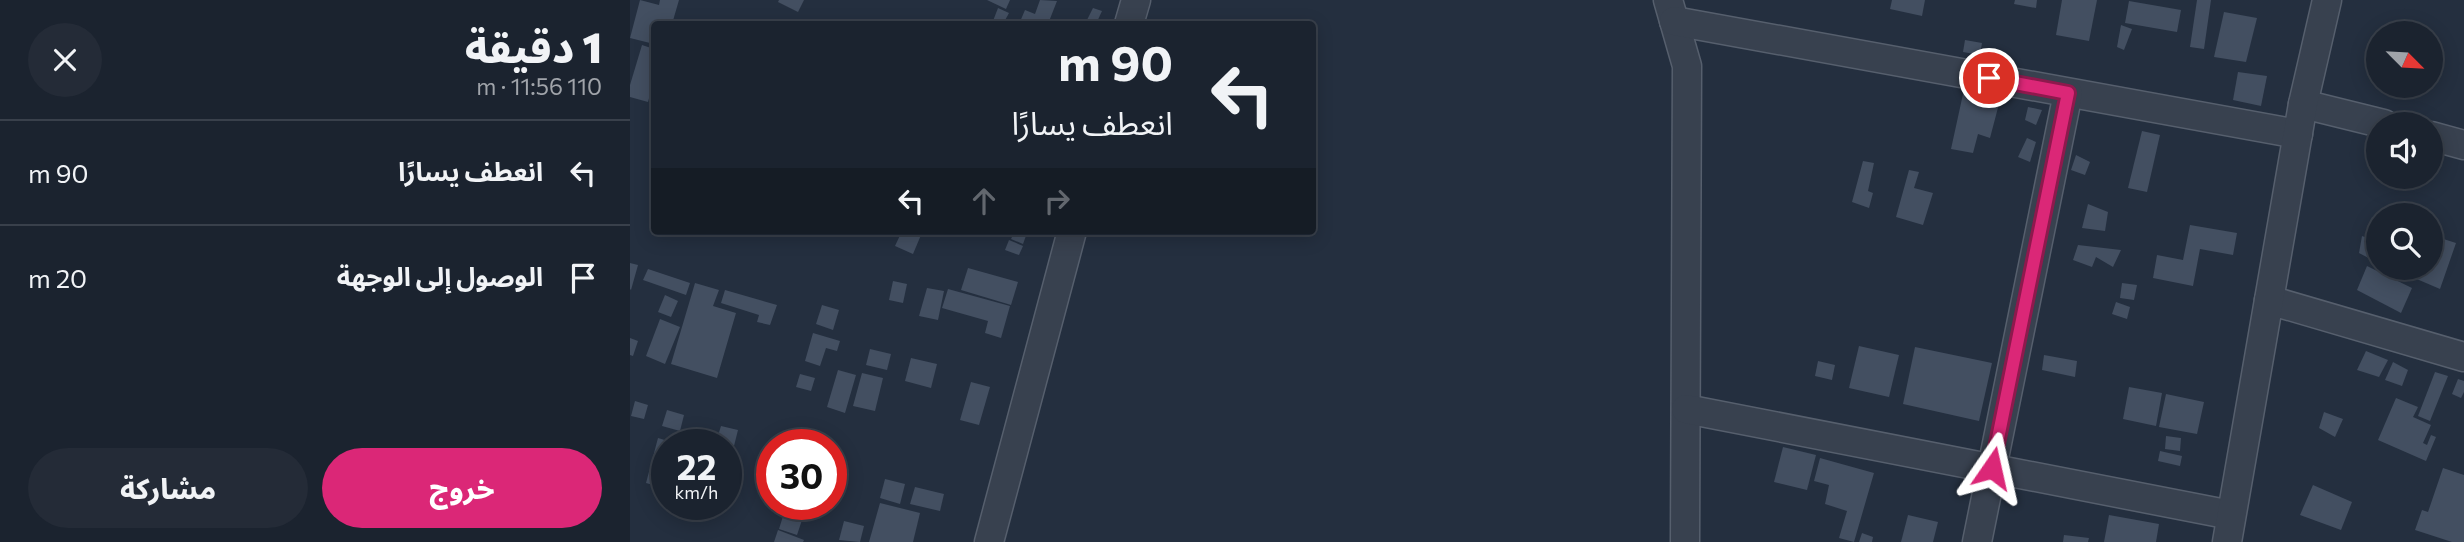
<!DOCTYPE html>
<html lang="ar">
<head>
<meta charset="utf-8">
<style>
	:root { --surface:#1b232f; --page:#242b37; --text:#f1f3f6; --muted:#a0a4aa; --line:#39404b; --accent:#db2777 }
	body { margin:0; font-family:Commissioner,"Noto Sans Arabic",sans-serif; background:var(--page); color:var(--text); direction:rtl; height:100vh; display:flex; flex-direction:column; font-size:26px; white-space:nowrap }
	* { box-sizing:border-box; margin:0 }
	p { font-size:23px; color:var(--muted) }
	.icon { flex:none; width:38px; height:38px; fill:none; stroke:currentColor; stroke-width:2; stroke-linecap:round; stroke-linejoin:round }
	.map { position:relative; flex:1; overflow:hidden; direction:ltr }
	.side { display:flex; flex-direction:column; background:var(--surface); width:630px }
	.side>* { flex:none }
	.guide { position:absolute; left:21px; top:21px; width:665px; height:214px; border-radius:7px; box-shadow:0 4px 18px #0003,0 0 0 2px var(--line); direction:rtl; background:#1b232f; color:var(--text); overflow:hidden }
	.needle { width:46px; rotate:114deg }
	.tools { position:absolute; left:1736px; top:21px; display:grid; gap:14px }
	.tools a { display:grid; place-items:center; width:77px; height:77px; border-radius:50%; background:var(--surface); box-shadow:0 4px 18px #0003,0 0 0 2px var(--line); font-size:35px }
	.speed { position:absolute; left:21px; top:429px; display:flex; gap:14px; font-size:35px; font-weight:700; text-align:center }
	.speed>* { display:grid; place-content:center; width:91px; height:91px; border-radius:50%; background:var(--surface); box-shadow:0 4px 18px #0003,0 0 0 2px var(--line); line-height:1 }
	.speed small { font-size:18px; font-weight:400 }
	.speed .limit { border:10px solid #d22; background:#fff; color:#111 }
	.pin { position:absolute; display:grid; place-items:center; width:60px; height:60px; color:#fff; margin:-30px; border:4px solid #fff; border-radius:50%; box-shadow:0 2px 7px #0007 }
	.me { position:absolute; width:77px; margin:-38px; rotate:11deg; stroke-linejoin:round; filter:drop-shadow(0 0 5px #0008) }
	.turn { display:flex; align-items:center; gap:24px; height:147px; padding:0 28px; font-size:32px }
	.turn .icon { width:91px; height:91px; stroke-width:2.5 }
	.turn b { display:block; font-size:49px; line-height:60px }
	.lanes { display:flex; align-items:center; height:66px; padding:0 28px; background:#0003; justify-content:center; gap:35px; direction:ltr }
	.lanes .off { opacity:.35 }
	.round { display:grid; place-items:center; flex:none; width:74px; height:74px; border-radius:37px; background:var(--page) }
	.head { display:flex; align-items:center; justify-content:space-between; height:119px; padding:0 28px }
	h1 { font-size:42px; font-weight:800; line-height:52px }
	.action { display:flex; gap:14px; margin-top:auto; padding:14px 28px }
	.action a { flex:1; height:80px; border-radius:42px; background:var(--accent); color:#fff; font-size:28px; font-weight:800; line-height:80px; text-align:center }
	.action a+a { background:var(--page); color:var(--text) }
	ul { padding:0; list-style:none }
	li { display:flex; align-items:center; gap:21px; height:105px; padding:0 28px; border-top:2px solid var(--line) }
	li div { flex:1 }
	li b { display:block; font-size:26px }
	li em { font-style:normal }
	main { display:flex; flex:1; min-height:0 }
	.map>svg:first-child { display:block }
</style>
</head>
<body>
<main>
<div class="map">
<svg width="1834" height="542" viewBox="0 0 1834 542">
	<rect width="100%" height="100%" fill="#242f3f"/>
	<g fill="#434f61">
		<path d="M10,0L29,5L30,0H49L42,24H24V44L0,38Z"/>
		<path d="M149,0H174L168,12L148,2Z"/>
		<path d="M357,0H380L376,9Z"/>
		<path d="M410,0L427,1L418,24H389L395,10L405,14Z"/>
		<path d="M1262,0H1295L1292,16L1260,9Z"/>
		<path d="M1385,0H1407L1406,8L1384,4Z"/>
		<path d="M1432,0H1467L1459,41L1426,35Z"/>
		<path d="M1567,0H1581L1574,49L1560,47Z"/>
		<path d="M1499,1L1551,10L1547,32L1495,23Z"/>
		<path d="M368,8L379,13L373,24L363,21Z"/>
		<path d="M463,8L472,11L466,24H455Z"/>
		<path d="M1594,12L1627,18L1616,62L1584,57Z"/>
		<path d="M1491,25L1502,29L1494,50L1487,47Z"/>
		<path d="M1335,40L1352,43L1350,55L1333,52Z"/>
		<path d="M12,45L24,49V79L18,102L0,97V85Z"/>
		<path d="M1608,72L1637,76L1631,106L1603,100Z"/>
		<path d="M1333,94L1370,100L1360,138L1348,134L1343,153L1321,149Z"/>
		<path d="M1398,107L1412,110L1406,125L1395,120Z"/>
		<path d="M1512,131L1530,135L1517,192L1498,188Z"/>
		<path d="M1397,138L1406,142L1400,162L1388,157Z"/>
		<path d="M1446,155L1460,162L1455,175L1441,170Z"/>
		<path d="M1233,161L1244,163L1238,191L1243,193L1239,208L1222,202Z"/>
		<path d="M1279,170L1289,172L1284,188L1303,193L1293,225L1266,217Z"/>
		<path d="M1458,204L1478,212L1475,231L1452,228Z"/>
		<path d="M1742,217L1748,218V237L1738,234Z"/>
		<path d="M1560,225L1607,233L1603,255L1570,249L1563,286L1523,278L1527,255L1553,260Z"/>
		<path d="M272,231H282L291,235L283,254L265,246Z"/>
		<path d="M385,231L397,233L393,244L381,239Z"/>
		<path d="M1801,235L1826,243L1810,289L1782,277L1785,268H1801Z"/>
		<path d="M1732,236L1748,242V263L1729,253Z"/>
		<path d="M379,240L393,246L389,255L375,250Z"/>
		<path d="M1448,245L1491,250L1483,267L1466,257L1462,267L1443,260Z"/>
		<path d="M0,263L8,265L1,290L0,289Z"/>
		<path d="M1737,266L1782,288L1771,313L1727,290Z"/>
		<path d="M338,268L388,282L381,305L331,290Z"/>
		<path d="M18,269L60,283L56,295L13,280Z"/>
		<path d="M263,281L277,284L273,303L259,300Z"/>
		<path d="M65,283L89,290L83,306L106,313L87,378L41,364Z"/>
		<path d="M1492,283L1507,285L1504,300L1490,298Z"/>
		<path d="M297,288L314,291L308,320L289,316Z"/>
		<path d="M318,289L380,306L371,338L355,333L358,321L312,308Z"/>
		<path d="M95,290L147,305L140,325L127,322L129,315L91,303Z"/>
		<path d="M35,295L48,301L41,317L28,312Z"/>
		<path d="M1486,302L1500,307L1497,319L1482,314Z"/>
		<path d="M192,305L209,310L203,330L186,324Z"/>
		<path d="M30,319L50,327L35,364L16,356Z"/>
		<path d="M183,333L210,341L207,351L196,348L190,366L175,361Z"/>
		<path d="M0,338L8,341L3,356L0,355Z"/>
		<path d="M1229,346L1269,355L1259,397L1219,388Z"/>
		<path d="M1285,347L1362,363L1349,421L1273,404Z"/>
		<path d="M240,349L261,354L257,370L236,365Z"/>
		<path d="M1736,351L1758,360L1749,377L1727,370Z"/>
		<path d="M1414,355L1447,361L1445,377L1412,370Z"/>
		<path d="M281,358L307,364L301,388L275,381Z"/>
		<path d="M1188,361L1205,365L1202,380L1185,376Z"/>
		<path d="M1763,362L1778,370L1772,386L1755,380Z"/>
		<path d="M208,370L226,375L215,413L197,407Z"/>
		<path d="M1805,372L1818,376L1800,421L1788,416Z"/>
		<path d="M232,373L253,378L245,411L223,406Z"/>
		<path d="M170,374L185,378L181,391L166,387Z"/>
		<path d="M1828,379L1834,381V392L1831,398L1822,394Z"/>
		<path d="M341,382L360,387L349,425L330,420Z"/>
		<path d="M1499,387L1532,393L1526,426L1493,419Z"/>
		<path d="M1536,394L1574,402L1567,434L1529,427Z"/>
		<path d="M1766,398L1788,407L1783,417L1801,425L1793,443L1797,445L1801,435L1806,437L1796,461L1748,440Z"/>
		<path d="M5,401L18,405L14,419L1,416Z"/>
		<path d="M37,410L54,415L50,431L32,426Z"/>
		<path d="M1694,412L1713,419L1705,437L1689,428Z"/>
		<path d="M91,426L108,430L104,446L86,442Z"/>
		<path d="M1536,436L1551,438L1550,451L1535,449Z"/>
		<path d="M28,438L48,444H37V489L16,483Z"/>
		<path d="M1153,447L1186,455L1177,490L1144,482Z"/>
		<path d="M1530,451L1552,456L1550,466L1528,461Z"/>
		<path d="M1190,458L1244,473L1224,542L1209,538L1217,511L1195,504L1199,485L1184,481Z"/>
		<path d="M1813,468L1834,475V542H1822L1785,530L1792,510L1798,512Z"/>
		<path d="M255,479L275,484L270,504L250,498Z"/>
		<path d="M1683,485L1722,502L1711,530L1670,515Z"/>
		<path d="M285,487L314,494L310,511L280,504Z"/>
		<path d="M250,503L290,513L283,542H239Z"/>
		<path d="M63,504H88L86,512Z"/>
		<path d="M154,513L172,520L167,535L149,529Z"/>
		<path d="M1278,515L1308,522L1303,542H1271Z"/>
		<path d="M1479,515L1529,524L1526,542H1474Z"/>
		<path d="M214,521L234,526L230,542L209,540Z"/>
		<path d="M148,530L174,540L173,542H144Z"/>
		<path d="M1232,533L1243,537L1242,542H1229Z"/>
		<path d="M1434,535L1459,538L1458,542H1433Z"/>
	</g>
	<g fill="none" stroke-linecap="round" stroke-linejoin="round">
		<defs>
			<g id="minor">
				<path d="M1038,0L1057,66L1055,542"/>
				<path d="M1044,21L1668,134"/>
				<path d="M499,24L506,0"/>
				<path d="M1673,104L1754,124"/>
				<path d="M1801,136L1834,145"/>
				<path d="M1639,300L1834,357"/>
				<path d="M1056,409L1601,515"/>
				<path d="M359,542L442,231"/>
				<path d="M1347,542L1438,93"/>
				<path d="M1597,542L1673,104L1697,0"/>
			</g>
		</defs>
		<use href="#minor" stroke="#565f6d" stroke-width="31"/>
		<use href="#minor" stroke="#38414f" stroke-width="28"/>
	</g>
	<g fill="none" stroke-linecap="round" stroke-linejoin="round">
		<defs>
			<path id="route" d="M1359,78L1438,93L1362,468"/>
		</defs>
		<use href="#route" stroke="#8e194d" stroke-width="18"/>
		<use href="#route" stroke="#db2777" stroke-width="12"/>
	</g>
</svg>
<div class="tools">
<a><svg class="needle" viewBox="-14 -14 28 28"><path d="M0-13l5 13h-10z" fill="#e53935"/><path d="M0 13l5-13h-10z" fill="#a0a4aa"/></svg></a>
<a><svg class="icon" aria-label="sound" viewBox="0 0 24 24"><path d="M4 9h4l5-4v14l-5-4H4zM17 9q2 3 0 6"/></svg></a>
<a><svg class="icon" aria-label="search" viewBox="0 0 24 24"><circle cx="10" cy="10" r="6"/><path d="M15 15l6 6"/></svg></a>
</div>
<div class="speed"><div>22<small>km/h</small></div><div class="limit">30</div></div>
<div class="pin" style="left:1359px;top:78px;background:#d93025"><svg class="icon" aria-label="arrive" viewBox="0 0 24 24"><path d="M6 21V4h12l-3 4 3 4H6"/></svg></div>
<svg class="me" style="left:1362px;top:468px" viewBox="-20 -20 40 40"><path d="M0-17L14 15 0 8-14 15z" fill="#db2777" stroke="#fff" stroke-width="4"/></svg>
<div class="guide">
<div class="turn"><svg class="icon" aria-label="left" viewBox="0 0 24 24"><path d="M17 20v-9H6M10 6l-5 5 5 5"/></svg><div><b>90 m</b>انعطف يسارًا</div></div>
<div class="lanes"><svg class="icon" aria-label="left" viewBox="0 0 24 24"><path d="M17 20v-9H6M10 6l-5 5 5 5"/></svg><svg class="icon off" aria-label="ahead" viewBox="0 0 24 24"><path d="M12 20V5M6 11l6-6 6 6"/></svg><svg class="icon off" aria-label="right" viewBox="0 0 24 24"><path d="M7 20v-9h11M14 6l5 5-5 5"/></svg></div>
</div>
</div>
<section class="side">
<div class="head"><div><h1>1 دقيقة</h1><p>110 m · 11:56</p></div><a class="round"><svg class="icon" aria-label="close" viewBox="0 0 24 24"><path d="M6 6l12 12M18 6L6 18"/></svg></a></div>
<ul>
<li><svg class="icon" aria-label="left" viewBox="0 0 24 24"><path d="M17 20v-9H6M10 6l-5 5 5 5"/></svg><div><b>انعطف يسارًا</b></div><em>90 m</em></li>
<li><svg class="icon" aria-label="arrive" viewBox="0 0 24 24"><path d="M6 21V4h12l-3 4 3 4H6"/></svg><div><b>الوصول إلى الوجهة</b></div><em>20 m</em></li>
</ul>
<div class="action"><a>خروج</a><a>مشاركة</a></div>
</section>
</main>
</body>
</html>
